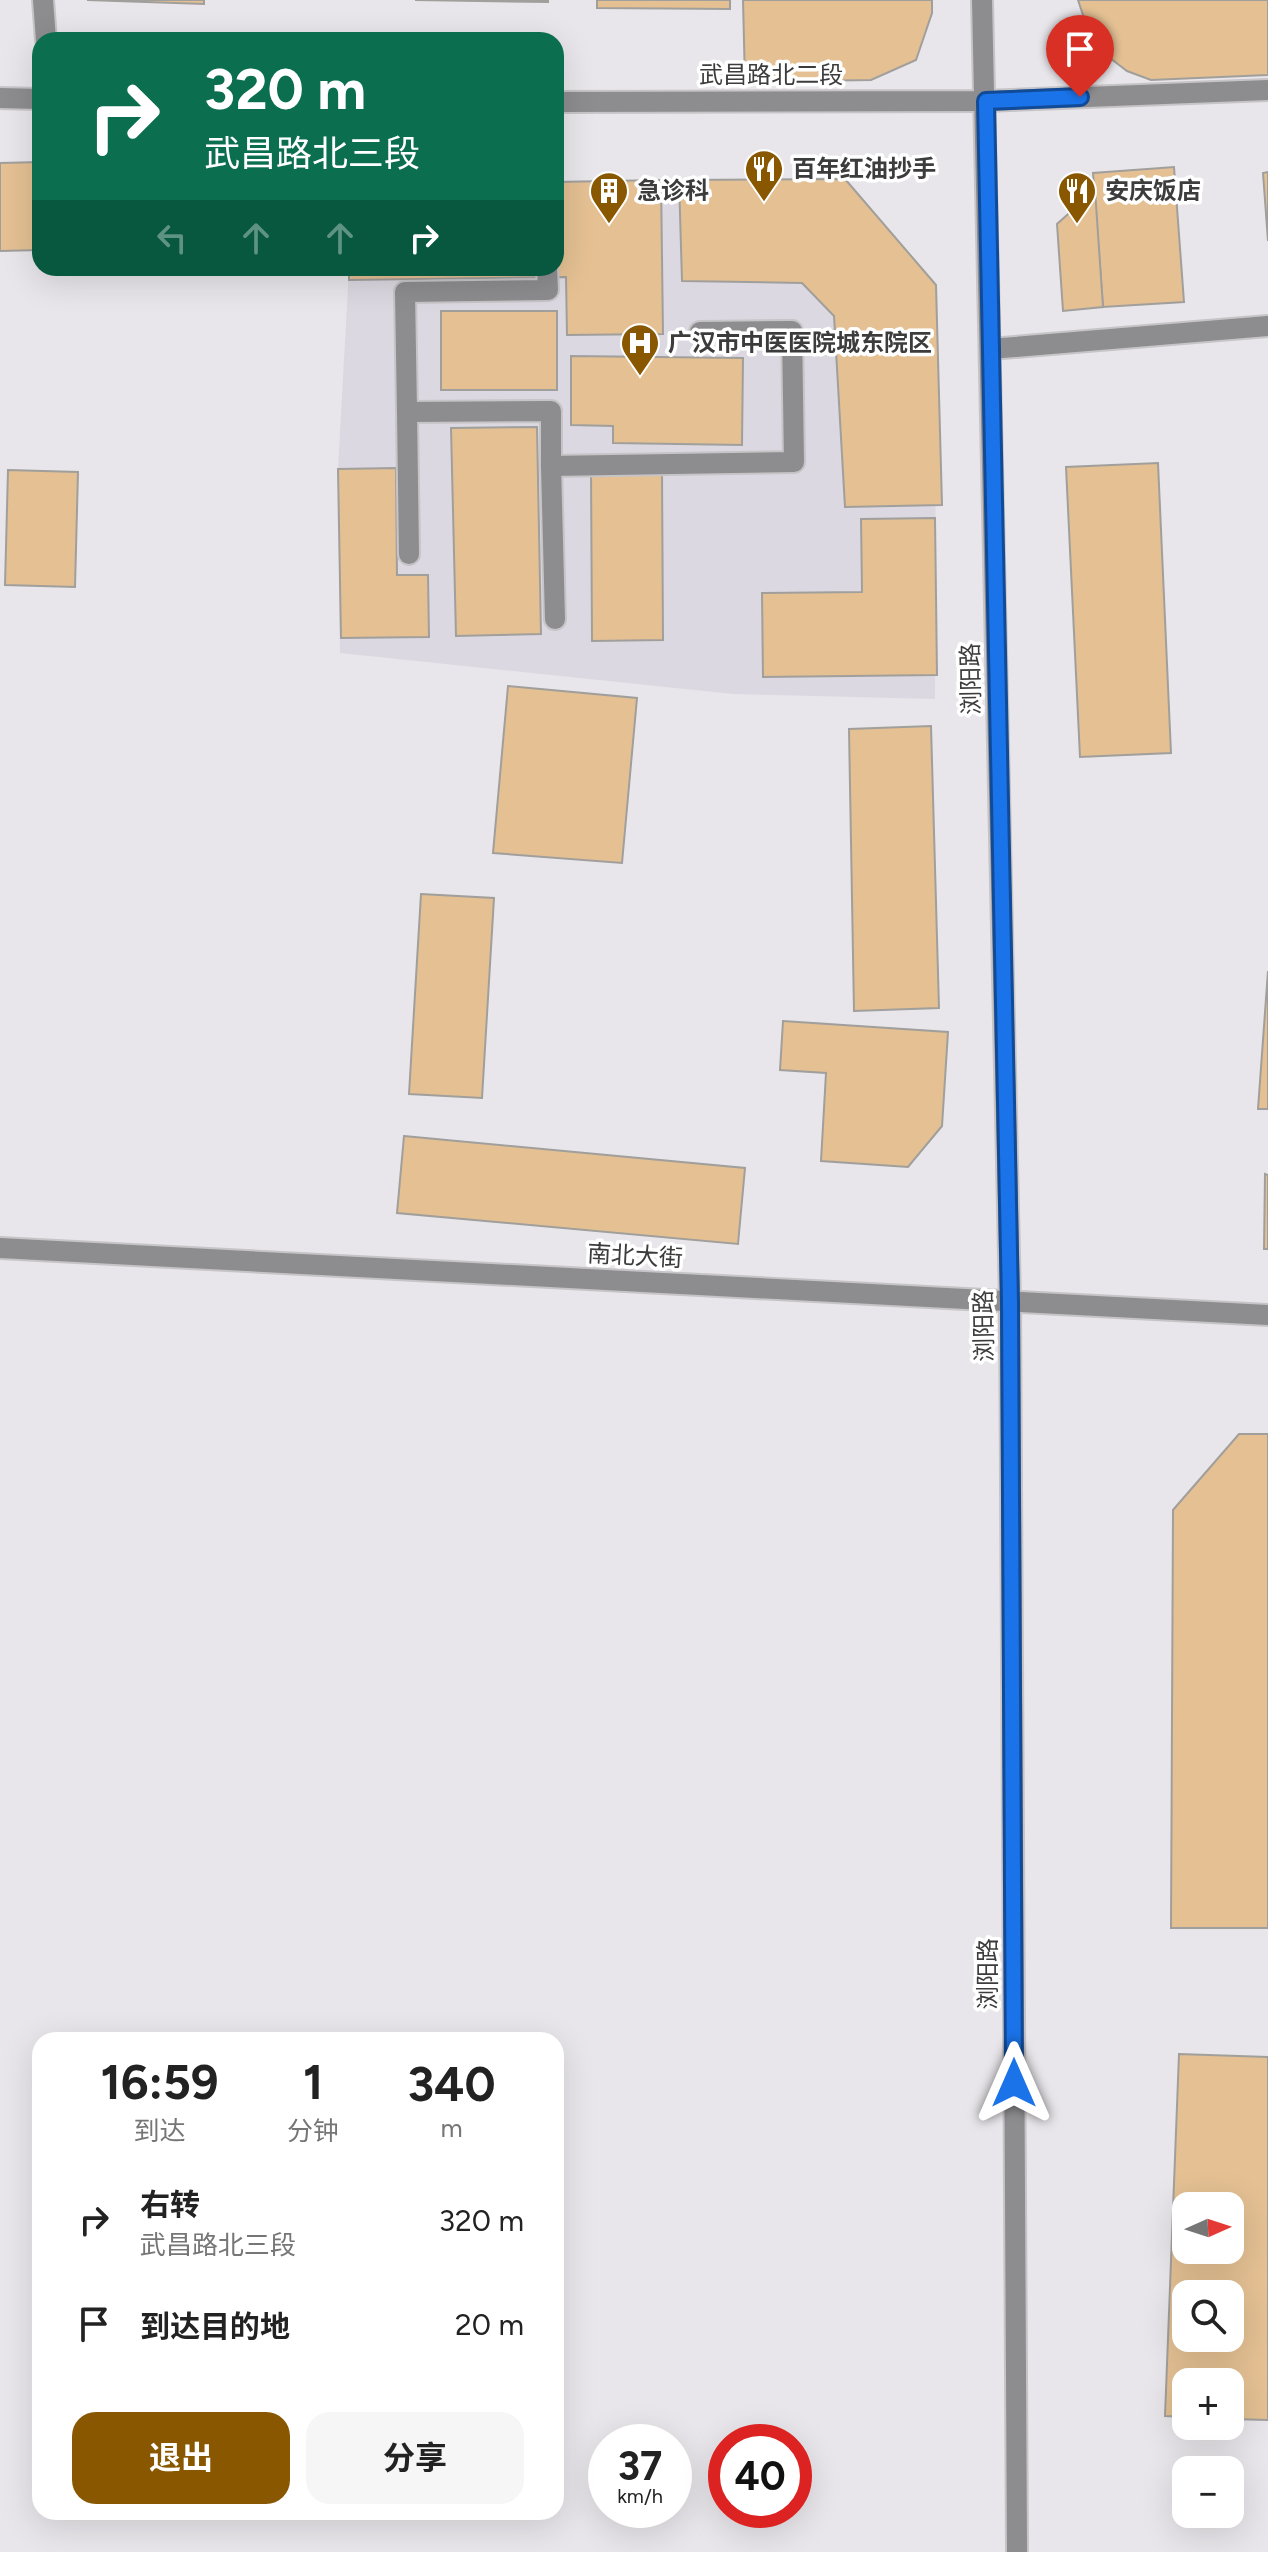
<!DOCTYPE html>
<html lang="zh">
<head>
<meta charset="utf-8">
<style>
	:root { --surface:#fff; --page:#f6f6f6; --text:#222; --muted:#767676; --accent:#885700 }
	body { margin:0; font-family:Figtree,"Noto Sans SC",sans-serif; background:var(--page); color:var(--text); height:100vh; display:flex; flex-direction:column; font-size:30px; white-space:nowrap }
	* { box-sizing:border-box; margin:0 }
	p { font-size:26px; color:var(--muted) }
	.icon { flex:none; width:44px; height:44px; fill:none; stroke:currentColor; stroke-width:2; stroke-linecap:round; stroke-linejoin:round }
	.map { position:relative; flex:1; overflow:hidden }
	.panel { position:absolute; left:32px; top:2032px; width:532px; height:488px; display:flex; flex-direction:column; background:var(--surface); border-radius:24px; box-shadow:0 8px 32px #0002 }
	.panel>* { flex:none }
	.top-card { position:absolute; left:32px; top:32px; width:532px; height:244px; border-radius:24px; box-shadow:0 8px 32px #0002; background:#0b6e4f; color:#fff; overflow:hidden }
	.needle { width:52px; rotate:87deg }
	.tools { position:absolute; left:1172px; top:2192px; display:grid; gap:16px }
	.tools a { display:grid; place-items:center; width:72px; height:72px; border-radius:16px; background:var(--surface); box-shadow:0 8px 32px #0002; font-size:40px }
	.speed { position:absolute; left:588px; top:2424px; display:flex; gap:16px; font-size:40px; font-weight:700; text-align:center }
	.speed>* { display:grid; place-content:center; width:104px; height:104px; border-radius:50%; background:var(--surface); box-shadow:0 8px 32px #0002; line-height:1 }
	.speed small { font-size:20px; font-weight:400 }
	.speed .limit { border:12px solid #d22; background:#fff; color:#111 }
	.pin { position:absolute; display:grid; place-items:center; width:68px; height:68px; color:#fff; margin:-82px -34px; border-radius:50% 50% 50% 0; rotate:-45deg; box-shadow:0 0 8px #0007 }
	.pin .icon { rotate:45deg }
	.me { position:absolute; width:88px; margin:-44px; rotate:0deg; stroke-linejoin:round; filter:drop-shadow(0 0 6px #0008) }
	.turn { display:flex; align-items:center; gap:28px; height:168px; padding:0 40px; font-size:36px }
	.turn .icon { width:104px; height:104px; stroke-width:2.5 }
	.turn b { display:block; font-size:56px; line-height:68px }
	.lanes { display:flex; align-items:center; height:76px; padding:0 40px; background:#0003; justify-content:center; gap:40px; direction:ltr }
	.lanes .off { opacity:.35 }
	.eta { display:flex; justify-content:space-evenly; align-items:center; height:136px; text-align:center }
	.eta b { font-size:48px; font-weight:700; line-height:56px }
	.button { display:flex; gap:16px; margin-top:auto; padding:16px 40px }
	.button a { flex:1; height:92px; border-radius:24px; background:var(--accent); color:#fff; font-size:32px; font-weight:700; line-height:92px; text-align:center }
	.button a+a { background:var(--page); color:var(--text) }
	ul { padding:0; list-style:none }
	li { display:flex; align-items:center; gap:24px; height:104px; padding:0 40px }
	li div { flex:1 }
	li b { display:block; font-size:30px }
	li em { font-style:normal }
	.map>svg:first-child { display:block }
</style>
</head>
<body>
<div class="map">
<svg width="1268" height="2552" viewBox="0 0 1268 2552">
	<rect width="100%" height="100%" fill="#e8e6ea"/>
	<path fill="#dcd8e1" d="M845,179L936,285L935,699L733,694L340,653L338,469L349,268H556V181Z"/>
	<g fill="#e4c093" stroke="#a19f9c" stroke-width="2" fill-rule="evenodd">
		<path d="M87,0H204V4Z"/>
		<path d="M415,0H548V2Z"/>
		<path d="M597,0H730V9L597,8Z"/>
		<path d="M743,0H932V13L916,60L871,80L745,82Z"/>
		<path d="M1078,0H1268V75L1151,80L1127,71L1093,45Z"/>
		<path d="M40,162V250L0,251V163Z"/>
		<path d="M1174,167L1184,302L1103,307L1093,173Z"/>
		<path d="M1268,172V241L1263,173Z"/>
		<path d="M845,179L936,285L942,505L845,507L834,316L802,283L682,281L679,180Z"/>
		<path d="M661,180L663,334L567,335L566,277L349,280V268H556V182Z"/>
		<path d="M1095,190L1103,307L1063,311L1057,224Z"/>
		<rect x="441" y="311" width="116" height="79"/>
		<path d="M571,356L743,358L742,445L613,443V426L571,425Z"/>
		<path d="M537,427L541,634L456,636L451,428Z"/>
		<path d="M1158,463L1171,753L1080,757L1066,467Z"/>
		<path d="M396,468L397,575H428L429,637L341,638L338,469Z"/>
		<path d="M8,470L78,472L75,587L5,585Z"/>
		<path d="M591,471H662L663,640L592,641Z"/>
		<path d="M935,518L937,675L763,677L762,593L862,592L861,519Z"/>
		<path d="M508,686L637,698L622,863L493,853Z"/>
		<path d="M931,726L939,1008L854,1011L849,729Z"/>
		<path d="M421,894L494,898L482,1098L409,1094Z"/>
		<path d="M1268,971V1109H1258Z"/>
		<path d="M783,1021L948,1032L942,1126L908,1167L821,1161L826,1073L780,1070Z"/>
		<path d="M404,1136L745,1168L738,1244L397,1213Z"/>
		<path d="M1265,1174L1268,1175V1249H1264Z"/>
		<path d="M1239,1434H1268V1928H1171L1173,1510Z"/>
		<path d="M1179,2054L1268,2057V2420L1230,2419V2382H1186V2417L1165,2416ZM1186,2206H1230V2250H1186ZM1186,2294H1230V2338H1186Z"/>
	</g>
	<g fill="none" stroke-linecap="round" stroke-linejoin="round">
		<defs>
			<g id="minor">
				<path d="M43,0L46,40"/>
				<path d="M982,0L1010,1302L1017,2552"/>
				<path d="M0,98L40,99"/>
				<path d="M556,102L986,101L1268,90"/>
				<path d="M547,268L548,290L405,292L407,412L551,411V466L794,462L792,331L700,332"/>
				<path d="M990,349L1268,326"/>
				<path d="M407,412L409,554"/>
				<path d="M551,466L555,619"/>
				<path d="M0,1248L1268,1315"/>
			</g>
		</defs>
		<use href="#minor" stroke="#c6c4c7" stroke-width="24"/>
		<use href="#minor" stroke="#8d8c8e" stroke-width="20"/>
	</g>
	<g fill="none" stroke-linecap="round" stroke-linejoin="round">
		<defs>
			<path id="route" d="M1014,2083L1010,1302L986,101L1080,97"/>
		</defs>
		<use href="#route" stroke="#114b97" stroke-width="20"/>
		<use href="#route" stroke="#1a73e8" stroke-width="14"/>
	</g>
	<defs>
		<symbol id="restaurant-pin" viewBox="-11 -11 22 30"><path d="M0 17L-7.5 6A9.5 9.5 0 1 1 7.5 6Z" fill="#885700" stroke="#fff"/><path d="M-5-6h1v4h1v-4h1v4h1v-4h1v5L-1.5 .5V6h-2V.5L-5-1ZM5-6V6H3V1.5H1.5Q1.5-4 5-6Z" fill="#fff"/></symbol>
		<symbol id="building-pin" viewBox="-11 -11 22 30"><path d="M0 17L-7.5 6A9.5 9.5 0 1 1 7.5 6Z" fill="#885700" stroke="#fff"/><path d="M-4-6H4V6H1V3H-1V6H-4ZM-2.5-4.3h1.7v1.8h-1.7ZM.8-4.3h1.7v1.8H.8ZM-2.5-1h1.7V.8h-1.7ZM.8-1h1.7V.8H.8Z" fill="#fff"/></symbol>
		<symbol id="hospital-pin" viewBox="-11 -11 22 30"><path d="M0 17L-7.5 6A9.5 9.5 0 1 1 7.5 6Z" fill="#885700" stroke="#fff"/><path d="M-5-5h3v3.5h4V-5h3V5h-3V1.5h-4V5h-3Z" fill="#fff"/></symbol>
	</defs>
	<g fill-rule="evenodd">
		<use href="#restaurant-pin" x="742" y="147" width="44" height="60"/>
		<use href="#building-pin" x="587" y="169" width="44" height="60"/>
		<use href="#restaurant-pin" x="1055" y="169" width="44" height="60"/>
		<use href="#hospital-pin" x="618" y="321" width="44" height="60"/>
	</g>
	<g text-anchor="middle" stroke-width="7" stroke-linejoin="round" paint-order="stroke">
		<g font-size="24" fill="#3c3c3d" stroke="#fff">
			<text x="771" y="83">武昌路北二段</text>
			<text transform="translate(971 679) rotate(-91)" y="8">浏阳路</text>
			<text transform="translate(635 1256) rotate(3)" y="8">南北大街</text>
			<text transform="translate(984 1326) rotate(-91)" y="8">浏阳路</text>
			<text transform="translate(988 1974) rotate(-90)" y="8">浏阳路</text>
		</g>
		<g font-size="24" font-weight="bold" fill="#3c3c3d" stroke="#fff" text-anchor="start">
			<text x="792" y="177">百年红油抄手</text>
			<text x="637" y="199">急诊科</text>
			<text x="1105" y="199">安庆饭店</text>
			<text x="668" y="351">广汉市中医医院城东院区</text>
		</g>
	</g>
</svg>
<div class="tools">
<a><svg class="needle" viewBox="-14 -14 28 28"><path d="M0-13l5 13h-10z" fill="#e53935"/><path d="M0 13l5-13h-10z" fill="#767676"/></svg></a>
<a><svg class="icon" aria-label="search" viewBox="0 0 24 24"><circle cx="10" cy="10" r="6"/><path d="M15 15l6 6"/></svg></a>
<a>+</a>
<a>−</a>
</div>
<div class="speed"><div>37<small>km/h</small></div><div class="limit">40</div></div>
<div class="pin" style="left:1080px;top:97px;background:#d93025"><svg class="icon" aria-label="arrive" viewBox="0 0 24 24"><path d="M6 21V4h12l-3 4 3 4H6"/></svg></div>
<svg class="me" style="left:1014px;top:2083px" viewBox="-20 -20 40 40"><path d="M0-17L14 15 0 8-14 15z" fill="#1a73e8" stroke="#fff" stroke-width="4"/></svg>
<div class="top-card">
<div class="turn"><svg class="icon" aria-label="right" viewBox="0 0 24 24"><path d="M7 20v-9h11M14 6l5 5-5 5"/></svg><div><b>320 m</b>武昌路北三段</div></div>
<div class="lanes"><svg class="icon off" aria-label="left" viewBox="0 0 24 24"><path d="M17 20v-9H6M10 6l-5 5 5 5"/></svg><svg class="icon off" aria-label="ahead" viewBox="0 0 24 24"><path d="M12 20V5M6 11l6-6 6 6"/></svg><svg class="icon off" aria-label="ahead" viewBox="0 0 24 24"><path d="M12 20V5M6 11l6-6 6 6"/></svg><svg class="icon" aria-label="right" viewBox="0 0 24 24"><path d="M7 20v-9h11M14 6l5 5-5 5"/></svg></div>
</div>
<section class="panel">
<div class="eta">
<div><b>16:59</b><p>到达</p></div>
<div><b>1</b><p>分钟</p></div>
<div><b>340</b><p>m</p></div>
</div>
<ul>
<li><svg class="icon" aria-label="right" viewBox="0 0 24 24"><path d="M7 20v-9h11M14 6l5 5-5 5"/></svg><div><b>右转</b><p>武昌路北三段</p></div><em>320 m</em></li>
<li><svg class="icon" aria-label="arrive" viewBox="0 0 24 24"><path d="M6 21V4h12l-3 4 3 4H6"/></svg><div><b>到达目的地</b></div><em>20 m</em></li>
</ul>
<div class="button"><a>退出</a><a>分享</a></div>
</section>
</div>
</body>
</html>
